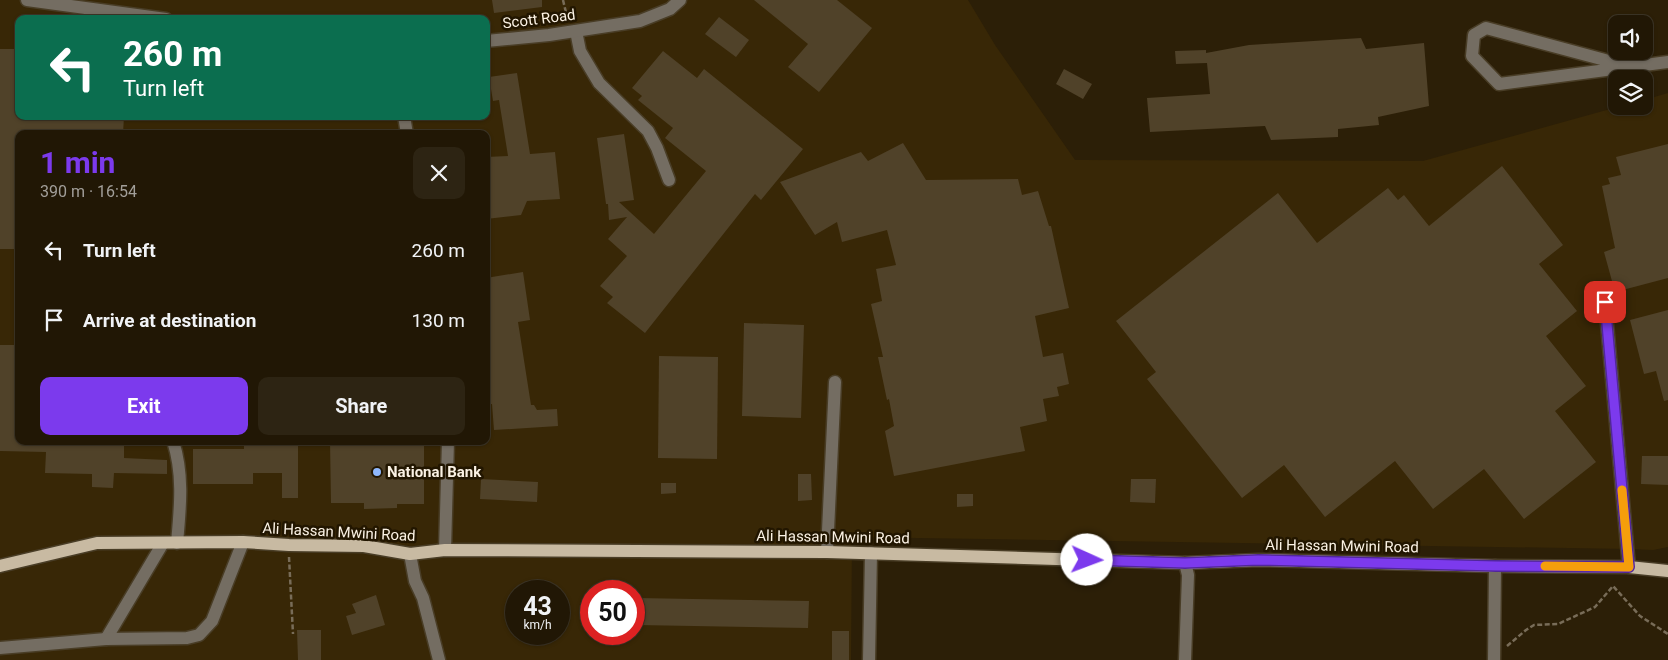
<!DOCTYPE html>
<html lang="en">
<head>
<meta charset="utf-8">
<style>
	:root { --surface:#211705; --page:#2d2413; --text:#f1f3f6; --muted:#a29f9a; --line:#3e3627; --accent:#7c3aed }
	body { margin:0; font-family:Roboto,sans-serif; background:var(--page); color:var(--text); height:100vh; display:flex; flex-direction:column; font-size:19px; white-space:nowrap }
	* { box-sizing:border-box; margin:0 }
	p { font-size:16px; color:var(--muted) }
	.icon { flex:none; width:28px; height:28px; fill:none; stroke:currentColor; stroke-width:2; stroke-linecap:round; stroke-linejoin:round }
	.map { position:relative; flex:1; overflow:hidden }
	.sheet { position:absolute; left:15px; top:130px; width:475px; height:315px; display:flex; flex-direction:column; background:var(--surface); border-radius:10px; box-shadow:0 1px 4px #0004,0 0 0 1px var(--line) }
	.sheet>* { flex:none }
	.guide { position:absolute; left:15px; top:15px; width:475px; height:105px; border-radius:10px; box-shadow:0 1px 4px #0004,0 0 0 1px var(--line); background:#0b6e4f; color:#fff; overflow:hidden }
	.controls { position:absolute; left:1608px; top:15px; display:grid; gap:10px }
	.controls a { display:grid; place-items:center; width:45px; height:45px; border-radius:10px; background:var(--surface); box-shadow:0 1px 4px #0004,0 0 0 1px var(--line); font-size:25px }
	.speed { position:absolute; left:505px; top:580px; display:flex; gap:10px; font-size:25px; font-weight:700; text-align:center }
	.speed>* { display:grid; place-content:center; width:65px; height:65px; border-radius:50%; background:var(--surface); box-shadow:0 1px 4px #0004,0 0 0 1px var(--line); line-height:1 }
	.speed small { font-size:12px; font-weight:400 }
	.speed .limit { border:8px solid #d22; background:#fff; color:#111 }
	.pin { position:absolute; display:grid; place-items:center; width:42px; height:42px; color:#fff; margin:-21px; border-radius:10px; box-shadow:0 2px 8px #0006 }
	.me { position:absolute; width:55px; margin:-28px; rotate:92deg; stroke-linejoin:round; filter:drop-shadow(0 0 4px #0008) }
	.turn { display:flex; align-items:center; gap:18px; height:105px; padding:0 25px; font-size:22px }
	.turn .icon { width:65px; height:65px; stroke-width:2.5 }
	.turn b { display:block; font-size:35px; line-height:42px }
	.round { display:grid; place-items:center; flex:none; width:52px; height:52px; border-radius:10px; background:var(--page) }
	.headline { display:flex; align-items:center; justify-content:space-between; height:85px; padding:0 25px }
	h1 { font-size:30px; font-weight:700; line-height:38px; color:var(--accent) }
	.action { display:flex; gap:10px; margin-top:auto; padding:10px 25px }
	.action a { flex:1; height:58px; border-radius:10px; background:var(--accent); color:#fff; font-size:20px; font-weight:700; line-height:58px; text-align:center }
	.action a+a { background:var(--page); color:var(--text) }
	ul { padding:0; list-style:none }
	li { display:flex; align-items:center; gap:15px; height:70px; padding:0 25px }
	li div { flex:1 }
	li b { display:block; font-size:19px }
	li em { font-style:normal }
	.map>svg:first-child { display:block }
</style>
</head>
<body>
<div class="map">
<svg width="1668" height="660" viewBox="0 0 1668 660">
	<rect width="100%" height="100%" fill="#2c1f07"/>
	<path fill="#382706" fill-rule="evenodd" d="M0,0H968L995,45L1075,160L1423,161L1621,106H1644V100L1668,93V547L1653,550L1630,549L852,537L851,660H0ZM19,19H486V116H19ZM19,134H486V441H19ZM516,591H559V634H516ZM591,591H634V634H591Z"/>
	<g fill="#504229">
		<path d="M492,0H542V7L494,13Z"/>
		<path d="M754,0H837L872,28L819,92L788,67L808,44Z"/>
		<path d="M719,17L749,40L736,57L705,34Z"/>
		<path d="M1361,38L1366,49L1424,43L1429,106L1378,117L1379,125L1338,129V137L1271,140L1265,126L1150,132L1147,98L1210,94L1207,63L1176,64L1175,51L1206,50V53L1249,45Z"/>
		<path d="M0,49H19V116H124L123,134H19V249H0Z"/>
		<path d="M663,51L697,78L704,69L803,149L761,200L755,194L645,333L607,303L613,297L600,286L627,256L608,239L627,217L609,220L608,204H606L597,138L624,134L634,200L619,202L654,234L706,171L665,138L673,128L638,100L642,96L632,88Z"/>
		<path d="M1064,69L1092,84L1083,99L1056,84Z"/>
		<path d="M517,73L530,154L555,152L560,199L527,201L521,215L486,219V157L508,156L499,100L493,101L489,77Z"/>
		<path d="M903,143L926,180L1018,179L1022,195L1038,191L1049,226H1051L1069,308L1035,316L1043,357L1063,353L1069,384L1057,387L1059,396L1043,399L1047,421L1020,427L1025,451L894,476L885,431L894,426L889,399L887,400L878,357H883L871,304L882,301L876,269L896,265L887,230L842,242L837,222L815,235L780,182L861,152L868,161Z"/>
		<path d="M1668,144V278L1615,292L1604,252L1615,248L1602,186L1610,184L1608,178L1621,175L1616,157Z"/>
		<path d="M1502,166L1563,245L1539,264L1577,311L1546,336L1586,386L1555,411L1596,462L1524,519L1484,469L1433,509L1395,461L1325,517L1284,465L1242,498L1147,379L1156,372L1116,321L1278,193L1317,243L1388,188L1398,200L1404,195L1429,226Z"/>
		<path d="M523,272L530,320L518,322L531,405H534L537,410L557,409L558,426L494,430L492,404L486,405V278Z"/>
		<path d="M1668,310V400L1664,401L1656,371L1644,374L1630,320Z"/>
		<path d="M744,323L804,325L801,418L742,416Z"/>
		<path d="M0,345H19V441H124V458L167,460V474L114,473L113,488L92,487V474L45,473L46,452L0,451Z"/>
		<path d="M659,356L718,357L717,459L658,458Z"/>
		<path d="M244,441H298V498H282V473H253V484H193V449H244Z"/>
		<path d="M330,441H424V504H397V508L364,509V503H331Z"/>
		<path d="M1642,456H1668V485L1641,484Z"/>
		<path d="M798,474H811L812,500L798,501Z"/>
		<path d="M481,479L538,482L537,502L480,499Z"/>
		<path d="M1131,479H1156L1155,503L1130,502Z"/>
		<path d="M661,483H676V493L661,494Z"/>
		<path d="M957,494H973V506L957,507Z"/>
		<path d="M376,595L385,625L352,635L346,616L356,613L352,604Z"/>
		<path d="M637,598L809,601L808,628L637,625Z"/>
		<path d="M297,630H321V660H298Z"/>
		<rect x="832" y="631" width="17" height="29"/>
	</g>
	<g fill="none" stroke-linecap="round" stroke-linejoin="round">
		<defs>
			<g id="minor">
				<path d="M27,0L166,19"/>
				<path d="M576,31L580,51L599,83L648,131L657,148L669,180"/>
				<path d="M486,41L549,35L640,21L670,9L680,0"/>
				<path d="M1631,67L1486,28L1474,35L1472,56L1499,84L1668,62"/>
				<path d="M404,116L407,134"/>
				<path d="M1605,302L1629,567"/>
				<path d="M173,441C184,475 180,509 177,543"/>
				<path d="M445,550L448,441"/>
				<path d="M827,552L835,382"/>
				<path d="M410,554L415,581L423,598L439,660"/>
				<path d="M1185,563L1188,575L1185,660"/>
				<path d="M106,639L163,543"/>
				<path d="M0,648L106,639L187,638L199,635L212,621L243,542"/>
				<path d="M869,660L871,553"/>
				<path d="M1494,660L1495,566"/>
			</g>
			<path id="major" d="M0,566L97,543L243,542L289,545L364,546L410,554L445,550L827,552L1185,563L1258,560L1495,566L1629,567L1668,571"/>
		</defs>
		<use href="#minor" stroke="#493d26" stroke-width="15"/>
		<use href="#major" stroke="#493d26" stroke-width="15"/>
		<g stroke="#786c58" stroke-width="2.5" stroke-dasharray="5 2.5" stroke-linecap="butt">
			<path d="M563,0L568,21"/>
			<path d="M289,557L293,634"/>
			<path d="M1507,646L1526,630L1534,625L1558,624L1595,607L1613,586L1640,616L1668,634"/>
		</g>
		<use href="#minor" stroke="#746d62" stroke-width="12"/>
		<use href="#major" stroke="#c8baa2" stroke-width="12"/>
	</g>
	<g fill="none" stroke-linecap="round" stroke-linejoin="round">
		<defs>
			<path id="route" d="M1087,560L1185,563L1258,560L1496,566L1629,567L1605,302"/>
		</defs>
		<use href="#route" stroke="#51269a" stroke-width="12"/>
		<use href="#route" stroke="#7c3aed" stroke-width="9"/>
		<path stroke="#f59e0b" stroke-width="9" d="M1545,566L1629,567L1622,490"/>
	</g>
	<circle fill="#8fb8fd" stroke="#221600" stroke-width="2" cx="377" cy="472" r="5"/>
	<g text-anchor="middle" stroke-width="5" stroke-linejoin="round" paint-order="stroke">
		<g font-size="15" fill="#fbf2e4" stroke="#221600">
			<text transform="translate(539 19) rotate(-7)" y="5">Scott Road</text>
			<text transform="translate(339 532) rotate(3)" y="5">Ali Hassan Mwini Road</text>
			<text transform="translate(833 537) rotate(1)" y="5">Ali Hassan Mwini Road</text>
			<text transform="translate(1342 546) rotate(1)" y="5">Ali Hassan Mwini Road</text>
		</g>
		<g font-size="15" font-weight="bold" fill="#fbf2e4" stroke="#221600" text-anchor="start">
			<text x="387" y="477">National Bank</text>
		</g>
	</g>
</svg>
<div class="controls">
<a><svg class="icon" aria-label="sound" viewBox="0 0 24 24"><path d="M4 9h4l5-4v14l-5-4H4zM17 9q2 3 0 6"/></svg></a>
<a><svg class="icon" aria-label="layers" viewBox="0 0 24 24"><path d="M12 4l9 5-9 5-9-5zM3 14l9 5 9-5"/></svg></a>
</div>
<div class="speed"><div>43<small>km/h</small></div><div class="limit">50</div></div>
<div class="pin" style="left:1605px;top:302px;background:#d93025"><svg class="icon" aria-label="arrive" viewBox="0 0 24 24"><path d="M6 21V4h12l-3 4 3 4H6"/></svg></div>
<svg class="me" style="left:1087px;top:560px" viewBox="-20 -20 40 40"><circle r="19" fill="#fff"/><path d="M0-13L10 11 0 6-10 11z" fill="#7c3aed"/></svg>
<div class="guide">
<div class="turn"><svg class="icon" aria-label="left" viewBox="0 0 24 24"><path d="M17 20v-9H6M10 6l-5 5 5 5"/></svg><div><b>260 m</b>Turn left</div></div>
</div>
<section class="sheet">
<div class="headline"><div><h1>1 min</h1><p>390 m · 16:54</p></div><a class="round"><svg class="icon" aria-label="close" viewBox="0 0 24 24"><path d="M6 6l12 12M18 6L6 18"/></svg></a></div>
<ul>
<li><svg class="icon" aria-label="left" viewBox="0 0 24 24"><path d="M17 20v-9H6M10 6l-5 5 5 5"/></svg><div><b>Turn left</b></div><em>260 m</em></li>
<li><svg class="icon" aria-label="arrive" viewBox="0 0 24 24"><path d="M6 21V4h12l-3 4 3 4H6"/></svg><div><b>Arrive at destination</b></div><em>130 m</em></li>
</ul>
<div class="action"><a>Exit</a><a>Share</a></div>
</section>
</div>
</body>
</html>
